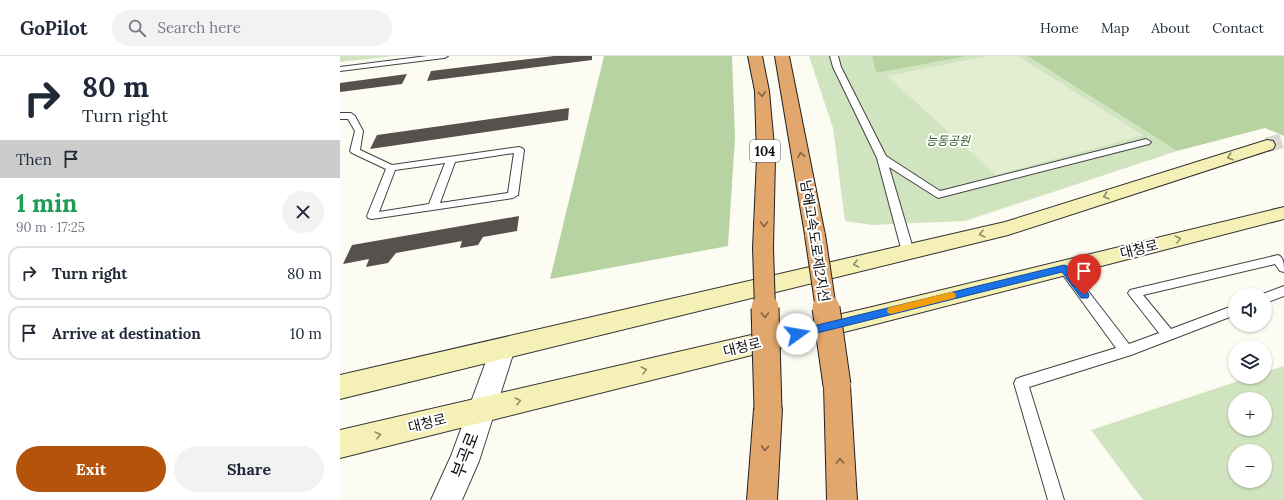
<!DOCTYPE html>
<html lang="en">
<head>
<meta charset="utf-8">
<style>
	:root { --surface:#fff; --page:#f2f2f3; --text:#1f2937; --muted:#747a83; --line:#e0e1e3; --accent:#b45309 }
	body { margin:0; font-family:Lora,"Noto Sans KR",serif; background:var(--page); color:var(--text); height:100vh; display:flex; flex-direction:column; font-size:15px; white-space:nowrap }
	* { box-sizing:border-box; margin:0 }
	p { font-size:13px; color:var(--muted) }
	.icon { flex:none; width:22px; height:22px; fill:none; stroke:currentColor; stroke-width:2; stroke-linecap:round; stroke-linejoin:round }
	.map { position:relative; flex:1; overflow:hidden }
	.details { display:flex; flex-direction:column; background:var(--surface); width:340px }
	.details>* { flex:none }
	.guide { background:#fff; color:var(--text); overflow:hidden }
	.buttons { position:absolute; left:888px; top:232px; display:grid; gap:8px }
	.buttons a { display:grid; place-items:center; width:44px; height:44px; border-radius:50%; background:var(--surface); box-shadow:0 1px 3px #0004; font-size:20px }
	.pin { position:absolute; display:grid; place-items:center; width:34px; height:34px; color:#fff; margin:-41px -17px; border-radius:50% 50% 50% 0; rotate:-45deg; box-shadow:0 0 4px #0007 }
	.pin .icon { rotate:45deg }
	.me { position:absolute; width:44px; margin:-22px; rotate:77deg; stroke-linejoin:round; filter:drop-shadow(0 0 3px #0008) }
	.turn { display:flex; align-items:center; gap:14px; height:84px; padding:0 16px; font-size:18px }
	.turn .icon { width:52px; height:52px; stroke-width:2.5 }
	.turn b { display:block; font-size:28px; line-height:34px }
	.then { display:flex; align-items:center; height:38px; padding:0 16px; background:#0003; gap:8px; font-size:15px }
	.round { display:grid; place-items:center; flex:none; width:42px; height:42px; border-radius:21px; background:var(--page) }
	.overview { display:flex; align-items:center; justify-content:space-between; height:68px; padding:0 16px }
	h1 { font-size:24px; font-weight:700; line-height:30px; color:#1e9e55 }
	.primary-button { display:flex; gap:8px; margin-top:auto; padding:8px 16px }
	.primary-button a { flex:1; height:46px; border-radius:24px; background:var(--accent); color:#fff; font-size:16px; font-weight:700; line-height:46px; text-align:center }
	.primary-button a+a { background:var(--page); color:var(--text) }
	ul { padding:0; list-style:none }
	li { display:flex; align-items:center; gap:12px; height:54px; margin:0 8px 6px; padding:0 8px; border:2px solid var(--line); border-radius:12px }
	li div { flex:1 }
	li b { display:block; font-size:15px }
	li em { font-style:normal }
	header { display:flex; align-items:center; gap:24px; box-sizing:border-box; height:56px; padding:0 20px; background:var(--surface); border-bottom:1px solid var(--line) }
	header strong { font-size:19px }
	nav { display:flex; gap:22px; margin-inline-start:auto; font-size:14px }
	.search { width:280px; height:36px; background:var(--page); display:flex; align-items:center; gap:10px; box-sizing:border-box; padding:0 14px; border-radius:22px; color:var(--muted); font-size:15px }
	main { display:flex; flex:1; min-height:0 }
	.map>svg:first-child { display:block }
</style>
</head>
<body>
<header>
<strong>GoPilot</strong>
<div class="search"><svg class="icon" aria-label="search" viewBox="0 0 24 24"><circle cx="10" cy="10" r="6"/><path d="M15 15l6 6"/></svg>Search here</div>
<nav><a>Home</a><a>Map</a><a>About</a><a>Contact</a></nav>
</header>
<main>
<section class="details">
<div class="guide">
<div class="turn"><svg class="icon" aria-label="right" viewBox="0 0 24 24"><path d="M7 20v-9h11M14 6l5 5-5 5"/></svg><div><b>80 m</b>Turn right</div></div>
<div class="then">Then<svg class="icon" aria-label="arrive" viewBox="0 0 24 24"><path d="M6 21V4h12l-3 4 3 4H6"/></svg></div>
</div>
<div class="overview"><div><h1>1 min</h1><p>90 m · 17:25</p></div><a class="round"><svg class="icon" aria-label="close" viewBox="0 0 24 24"><path d="M6 6l12 12M18 6L6 18"/></svg></a></div>
<ul>
<li><svg class="icon" aria-label="right" viewBox="0 0 24 24"><path d="M7 20v-9h11M14 6l5 5-5 5"/></svg><div><b>Turn right</b></div><em>80 m</em></li>
<li><svg class="icon" aria-label="arrive" viewBox="0 0 24 24"><path d="M6 21V4h12l-3 4 3 4H6"/></svg><div><b>Arrive at destination</b></div><em>10 m</em></li>
</ul>
<div class="primary-button"><a>Exit</a><a>Share</a></div>
</section>
<div class="map">
<svg width="944" height="444" viewBox="0 0 944 444">
	<rect width="100%" height="100%" fill="#fdfcf3"/>
	<g fill="#d1e4c0" fill-rule="evenodd">
		<path d="M0,0H54L0,6Z"/>
		<path d="M469,0H532L536,17L629,0H687L837,95L625,165L532,169L505,165L493,72Z"/>
		<path d="M944,310V444H803L751,374L910,321H925V316ZM895,343H925V373H895ZM895,395H925V425H895Z"/>
	</g>
	<g fill="#b6d3a1">
		<path d="M264,0H392L395,81L388,190L210,223Z"/>
		<path d="M532,0H629L536,17Z"/>
		<path d="M687,0H944V80L925,72L837,95Z"/>
	</g>
	<path fill="#e2edd1" d="M647,0H678L803,79L656,119L547,20Z"/>
	<g fill="#56514d">
		<path d="M214,0H252V4L87,25L91,15Z"/>
		<path d="M67,18L62,28L0,36V27Z"/>
		<path d="M229,52L228,64L30,93L37,79Z"/>
		<path d="M179,160L177,175L143,181L138,189L120,192L122,185L56,197L48,207L26,211L29,203L3,208L12,189Z"/>
	</g>
	<g fill="none" stroke-linecap="round" stroke-linejoin="round">
		<path stroke="#d9d8d1" stroke-width="15" stroke-dasharray="15 8" stroke-linecap="butt" d="M927,89L944,84"/>
		<defs>
			<g id="service">
				<path d="M87,0H108L104,2L0,15V11Z"/>
				<path d="M490,0H498L501,11L546,100L600,135L806,83L811,86L809,88L598,142L549,111L574,196L572,199H564L562,196L537,102L493,11Z"/>
				<path d="M0,57H11L15,60L23,75L20,94L52,109L179,91L182,92L184,94L178,139L173,142L32,163L28,162L27,160L46,113L12,97L10,95L15,75L8,63H0ZM174,97L168,137L100,147L115,106ZM105,107L89,148L39,156L55,114Z"/>
				<path d="M938,199C944,201 944,209 944,216L940,215L935,208L803,239L831,273L895,249V259L791,299L689,331L724,444H708L674,327L676,323L681,321L776,292L720,215L718,212L720,209L724,208L728,209L789,288L819,277L790,240L788,237L790,234Z"/>
				<path d="M944,230V240L925,247V239H920Z"/>
			</g>
			<path id="tertiary" d="M163,282L172,285L175,292L139,405L122,444H91L111,400L151,292L154,285Z"/>
			<g id="secondary">
				<path d="M927,84L933,85L935,89L933,93L668,179L0,343V319L665,166Z"/>
				<path d="M944,151V163L532,269L0,402V374L532,251Z"/>
			</g>
			<g id="motorway">
				<path d="M408,0H422L429,35L435,102L433,192L430,197L423,199L416,197L413,192L417,102L415,35Z"/>
				<path d="M435,0H449L485,179L482,184L475,186L468,184L465,179Z"/>
				<path d="M497,318L506,321L510,329L517,444H487L484,329L488,321Z"/>
				<path d="M428,341L438,344L442,353L437,444H407L414,353L418,344Z"/>
			</g>
		</defs>
		<use href="#service" stroke="#424242" stroke-width="2"/>
		<use href="#tertiary" stroke="#424242" stroke-width="2"/>
		<use href="#secondary" stroke="#313131" stroke-width="2"/>
		<use href="#motorway" stroke="#202020" stroke-width="2"/>
		<use href="#service" fill="#fff" fill-rule="evenodd"/>
		<use href="#tertiary" fill="#fff" fill-rule="evenodd"/>
		<use href="#secondary" fill="#f5f0b6" fill-rule="evenodd"/>
		<use href="#motorway" fill="#e2a76c" fill-rule="evenodd"/>
		<defs>
			<g id="motorway-bridge-far1">
				<path d="M475,179L486,253"/>
				<path d="M423,192L425,253"/>
			</g>
			<g id="motorway-bridge">
				<path d="M425,252L428,353"/>
				<path d="M486,252L497,329"/>
			</g>
		</defs>
		<use href="#motorway-bridge-far1" stroke="#202020" stroke-width="22" stroke-linecap="butt"/>
		<use href="#motorway-bridge" stroke="#202020" stroke-width="29" stroke-linecap="butt"/>
		<use href="#motorway-bridge-far1" stroke="#e2a76c" stroke-width="20"/>
		<use href="#motorway-bridge" stroke="#e2a76c" stroke-width="27"/>
	</g>
	<defs><path id="oneway-chevron" d="M-2-3.5L2.5 0L-2 3.5" fill="none" stroke-width="1.6" stroke-linecap="round" stroke-linejoin="round"/></defs>
	<g stroke="#836342">
		<use href="#oneway-chevron" transform="translate(422 38) rotate(85)"/>
		<use href="#oneway-chevron" transform="translate(461 99) rotate(-101)"/>
		<use href="#oneway-chevron" transform="translate(424 168) rotate(91)"/>
		<use href="#oneway-chevron" transform="translate(425 259) rotate(88)"/>
		<use href="#oneway-chevron" transform="translate(425 392) rotate(93)"/>
		<use href="#oneway-chevron" transform="translate(500 405) rotate(-92)"/>
	</g>
	<g stroke="#8e8b6b">
		<use href="#oneway-chevron" transform="translate(890 101) rotate(162)"/>
		<use href="#oneway-chevron" transform="translate(766 140) rotate(162)"/>
		<use href="#oneway-chevron" transform="translate(642 178) rotate(166)"/>
		<use href="#oneway-chevron" transform="translate(838 183) rotate(-14)"/>
		<use href="#oneway-chevron" transform="translate(516 208) rotate(167)"/>
		<use href="#oneway-chevron" transform="translate(304 314) rotate(-14)"/>
		<use href="#oneway-chevron" transform="translate(178 345) rotate(-14)"/>
		<use href="#oneway-chevron" transform="translate(38 379) rotate(-14)"/>
	</g>
	<path fill="#1a73e8" stroke="#114b97" d="M724,209L727,210L748,237L749,239L748,242H741L722,216L457,282L453,281L452,278L453,275L457,274Z"/>
	<path fill="#f59e0b" d="M611,236L615,237L616,240L615,242L551,258L548,257L547,255L548,252L551,251Z"/>
	<g text-anchor="middle" stroke-width="4" stroke-linejoin="round" paint-order="stroke">
		<g font-size="12" font-style="italic" fill="#315f27" stroke="#fff">
			<text x="608" y="89">능동공원</text>
		</g>
		<rect fill="#fff" stroke="#575757" stroke-width="1" x="410" y="84" width="30" height="22" rx="3"/>
		<g font-size="13" font-weight="bold" fill="#0f0f0f">
			<text x="425" y="100">104</text>
		</g>
		<g font-size="14" fill="#0f0f0f" stroke="#fff">
			<text transform="translate(475 185) rotate(81)" y="5">남해고속도로제2지선</text>
			<text transform="translate(799 193) rotate(-14)" y="5">대청로</text>
			<text transform="translate(402 291) rotate(-14)" y="5">대청로</text>
			<text transform="translate(87 367) rotate(-14)" y="5">대청로</text>
		</g>
		<g font-size="17" fill="#0f0f0f" stroke="#fff">
			<text transform="translate(125 399) rotate(-69)" y="6">부곡로</text>
		</g>
	</g>
</svg>
<div class="buttons">
<a><svg class="icon" aria-label="sound" viewBox="0 0 24 24"><path d="M4 9h4l5-4v14l-5-4H4zM17 9q2 3 0 6"/></svg></a>
<a><svg class="icon" aria-label="layers" viewBox="0 0 24 24"><path d="M12 4l9 5-9 5-9-5zM3 14l9 5 9-5"/></svg></a>
<a>+</a>
<a>−</a>
</div>
<div class="pin" style="left:744px;top:239px;background:#d93025"><svg class="icon" aria-label="arrive" viewBox="0 0 24 24"><path d="M6 21V4h12l-3 4 3 4H6"/></svg></div>
<svg class="me" style="left:457px;top:278px" viewBox="-20 -20 40 40"><circle r="19" fill="#fff"/><path d="M0-13L10 11 0 6-10 11z" fill="#1a73e8"/></svg>
</div>
</main>
</body>
</html>
